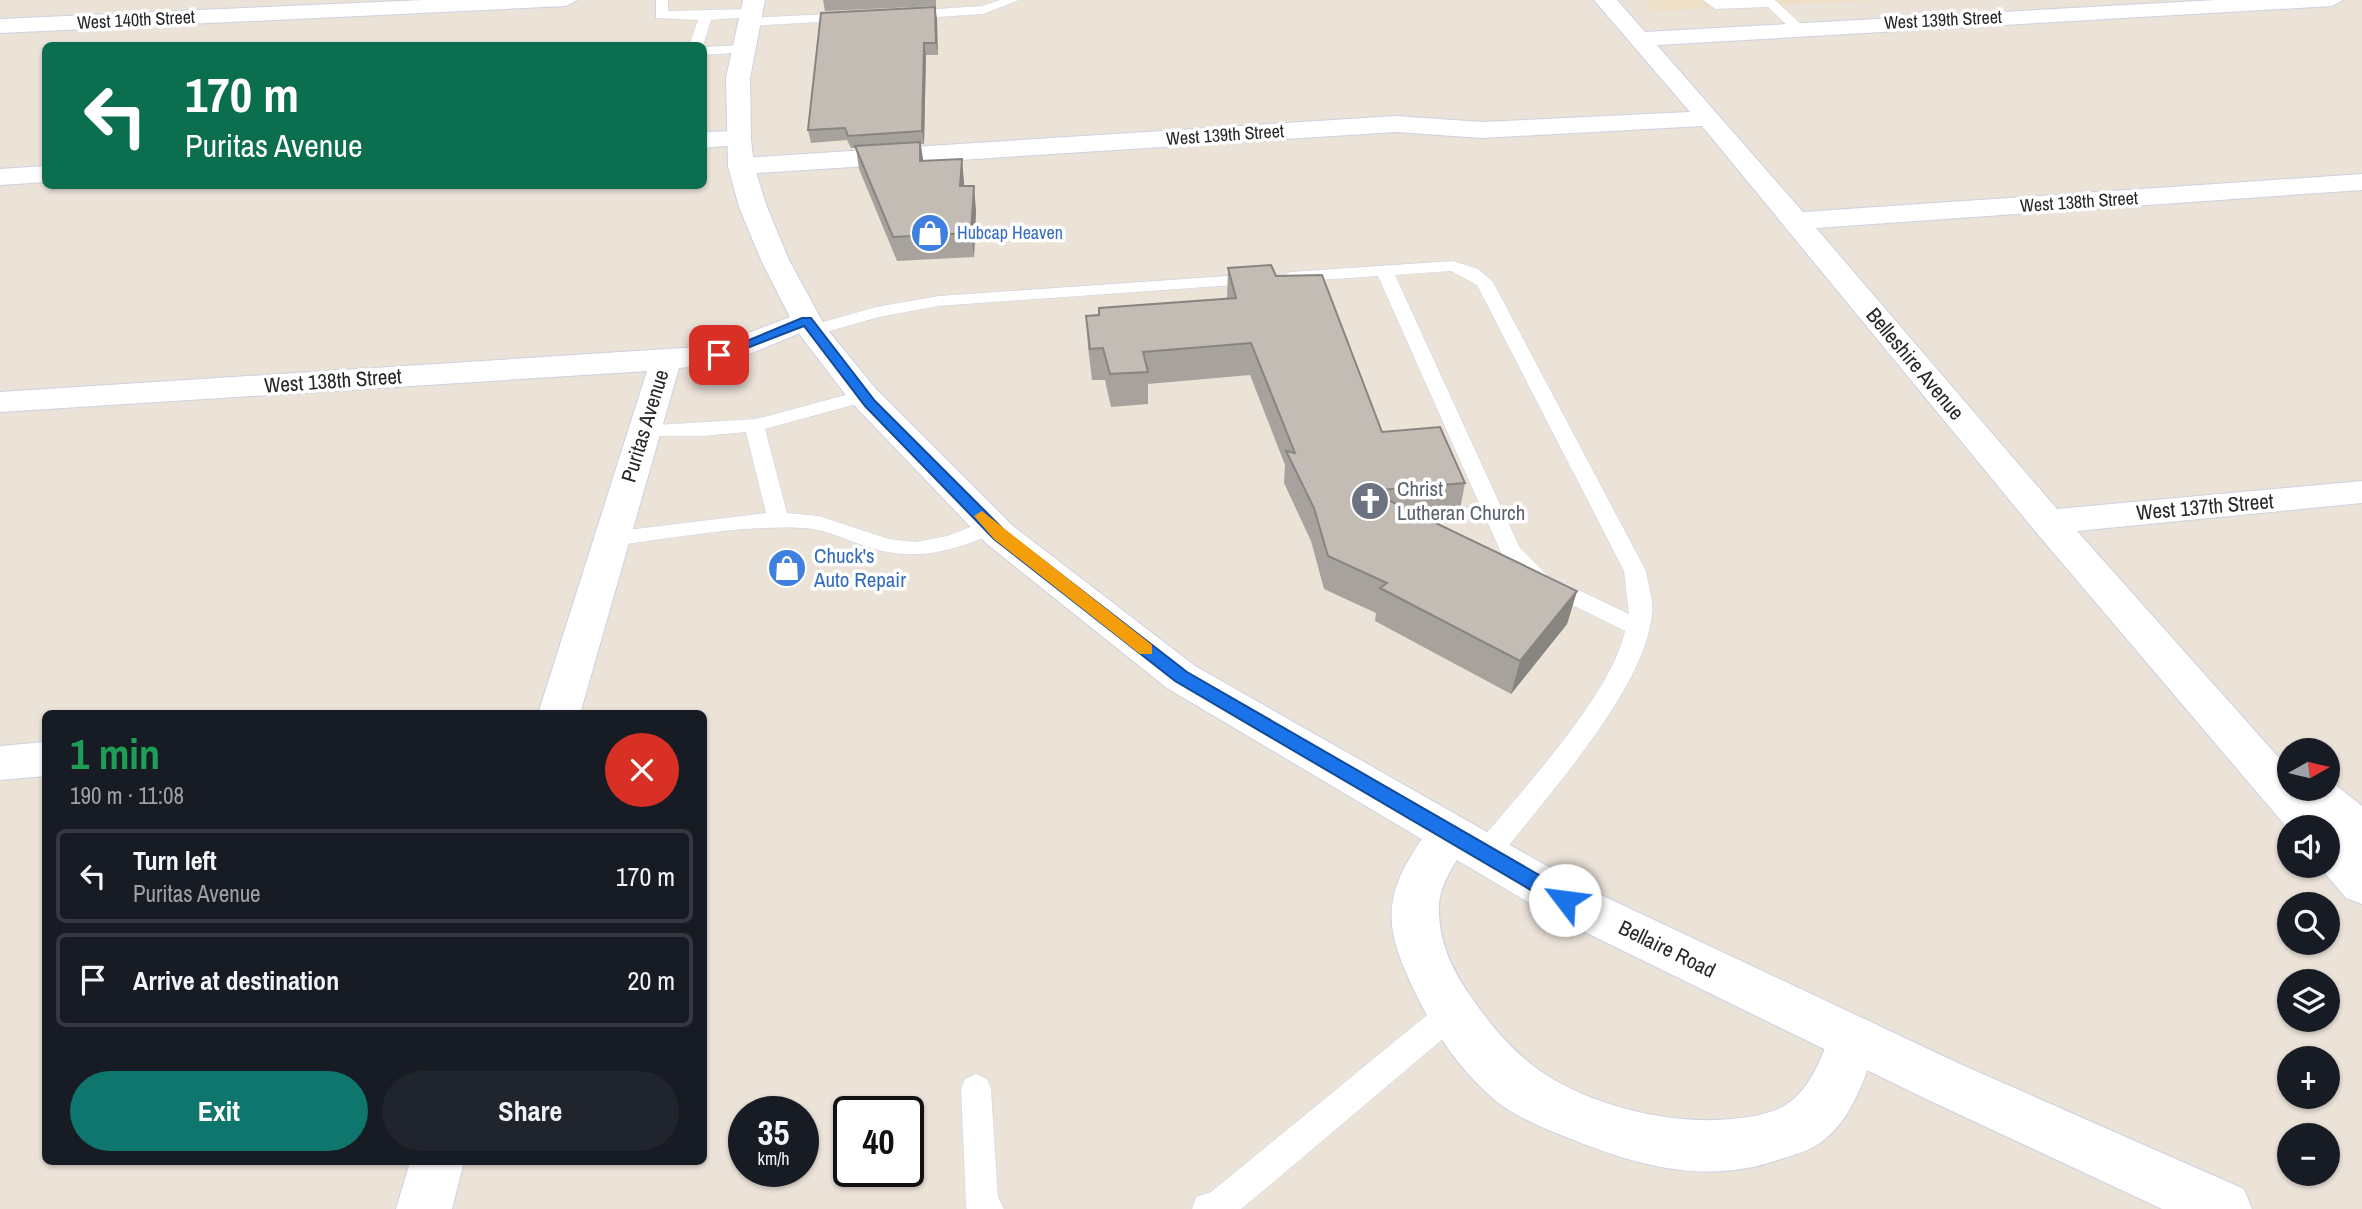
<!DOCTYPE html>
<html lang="en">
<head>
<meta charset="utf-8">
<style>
	:root { --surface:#171b24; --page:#20242c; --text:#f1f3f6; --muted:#9ea1a6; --line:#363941; --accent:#0f766e }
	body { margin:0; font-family:"Archivo Narrow",sans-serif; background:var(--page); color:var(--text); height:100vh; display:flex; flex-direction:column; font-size:26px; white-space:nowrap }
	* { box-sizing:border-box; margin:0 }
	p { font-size:23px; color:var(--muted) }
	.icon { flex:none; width:38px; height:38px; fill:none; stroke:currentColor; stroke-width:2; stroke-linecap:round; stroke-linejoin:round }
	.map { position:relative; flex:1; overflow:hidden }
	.side { position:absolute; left:42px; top:710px; width:665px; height:455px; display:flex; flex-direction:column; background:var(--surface); border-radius:10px; box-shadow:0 2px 5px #0004 }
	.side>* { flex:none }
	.banner { position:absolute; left:42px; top:42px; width:665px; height:147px; border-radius:10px; box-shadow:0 2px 5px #0004; background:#0b6e4f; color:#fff; overflow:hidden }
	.needle { width:46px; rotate:82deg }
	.tools { position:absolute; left:2277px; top:738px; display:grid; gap:14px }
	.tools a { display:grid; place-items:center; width:63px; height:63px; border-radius:50%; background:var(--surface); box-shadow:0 2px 5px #0004; font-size:35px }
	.speed { position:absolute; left:728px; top:1096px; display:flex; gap:14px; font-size:35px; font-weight:700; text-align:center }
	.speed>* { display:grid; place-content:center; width:91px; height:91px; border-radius:50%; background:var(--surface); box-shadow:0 2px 5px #0004; line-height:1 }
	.speed small { font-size:18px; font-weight:400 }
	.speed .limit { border:4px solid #111; border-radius:10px; background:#fff; color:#111 }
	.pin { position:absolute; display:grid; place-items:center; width:60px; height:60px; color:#fff; margin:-30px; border-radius:14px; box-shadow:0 4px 10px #0006 }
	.me { position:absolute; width:77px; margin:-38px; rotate:300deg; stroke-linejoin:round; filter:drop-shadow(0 0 5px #0008) }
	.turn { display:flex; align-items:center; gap:24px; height:147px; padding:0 28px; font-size:32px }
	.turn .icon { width:91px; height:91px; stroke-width:2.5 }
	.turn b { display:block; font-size:49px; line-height:60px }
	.round { display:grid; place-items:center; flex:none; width:74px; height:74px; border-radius:37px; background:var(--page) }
	.headline { display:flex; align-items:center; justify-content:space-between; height:119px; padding:0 28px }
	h1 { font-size:42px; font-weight:800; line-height:52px; color:#1e9e55 }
	.button { display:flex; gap:14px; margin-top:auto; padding:14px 28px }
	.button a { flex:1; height:80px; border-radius:42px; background:var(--accent); color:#fff; font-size:28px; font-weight:800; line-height:80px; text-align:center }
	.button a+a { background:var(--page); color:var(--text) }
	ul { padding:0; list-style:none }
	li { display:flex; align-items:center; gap:21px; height:94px; margin:0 14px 10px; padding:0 14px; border:4px solid var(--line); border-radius:10px }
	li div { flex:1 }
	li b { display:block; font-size:26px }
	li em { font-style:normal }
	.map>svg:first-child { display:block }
</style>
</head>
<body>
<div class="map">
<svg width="2362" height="1209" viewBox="0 0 2362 1209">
	<rect width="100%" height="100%" fill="#ebe2d8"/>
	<path fill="#eee0c6" d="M1644,0H1886L1654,11Z"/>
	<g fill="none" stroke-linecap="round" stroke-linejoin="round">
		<defs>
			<g id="service">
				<path d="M656,0H668V11L750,9L756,13L750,17L711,20L703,46H689L698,20L656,18Z"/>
				<path d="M1000,0H1019L983,14L906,19L899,15L906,11L982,6Z"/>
				<path d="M1703,0H1775L1805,28L1793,31L1768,7L1715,9Z"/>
				<path d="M850,13L855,14V20L749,26L742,22L749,18Z"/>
				<path d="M743,45L750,49L748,52L704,55V47Z"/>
				<path d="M1453,261L1478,269L1493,282L1646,571C1648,585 1654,600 1652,614C1645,691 1543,800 1496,862L1486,865L1476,862L1473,854L1476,846C1519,793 1611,696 1625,631L1531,585L1503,557L1378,276L1290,282L1281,277L1290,272ZM1451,271L1477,285L1624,571L1629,614L1547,575L1520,548L1395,275Z"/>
				<path d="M1256,274L1265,279L1262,283L939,306L879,317L812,336L803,331L806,327L876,307L939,296Z"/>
				<path d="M864,390L874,396L871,400L765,429L787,513L819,516L889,539L916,542L947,536L991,519L999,521L1002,526L999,531C953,552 913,563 865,546C844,539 825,529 803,528C739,525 675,538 611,546L603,544L600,539L603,534L611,532L766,513L746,432L703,436H645L638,434L635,430L638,426L756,419Z"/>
				<path d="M1454,998L1464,1001L1469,1011L1464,1021L1264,1190L1241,1209H1192L1196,1197L1211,1192L1444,1001Z"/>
				<path d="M976,1074L987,1079L991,1089L998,1197L1004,1209H967L966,1206L961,1089L965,1079Z"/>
			</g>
			<g id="minor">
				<path d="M424,0H577L566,6L0,33V19Z"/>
				<path d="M1594,0H1617L1645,32L2216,0H2343L2332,6L1657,45L1803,212L2362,174V190L1816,228L2057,509L2362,481V503L2077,531L2289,769V789H2328V779L2362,806V904L2346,898L2319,866H2328V828L2289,830L2035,531L1702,126L1482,138L1396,132L741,174L732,172L728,166L732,160L741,158L1396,116L1482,122L1690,112Z"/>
				<path d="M738,131L747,134L751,139L747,144L704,148V132Z"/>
				<path d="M46,166V182L0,185V169Z"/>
				<path d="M806,311L817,314L821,320L817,326L730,362L679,368L580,714H538L647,371L0,412V392L714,346Z"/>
				<path d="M46,742V776L0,780V746Z"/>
				<path d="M1450,815L1466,821L1472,834C1460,859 1438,881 1439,910C1439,943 1453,972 1472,998C1489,1023 1508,1046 1532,1065C1580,1102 1656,1122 1717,1120C1737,1119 1765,1117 1784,1106C1813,1089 1823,1051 1836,1022L1854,1015L1872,1022L1879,1039C1865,1075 1854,1119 1820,1143C1809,1151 1794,1155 1781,1159C1708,1185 1641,1167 1571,1139C1545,1129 1518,1118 1496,1101C1460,1071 1432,1029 1412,986C1400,960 1387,930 1393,900C1398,871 1418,845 1434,821Z"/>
				<path d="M410,1162H464L452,1209H396Z"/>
			</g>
			<path id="tertiary" d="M743,0H765L750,78L751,139L754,166L767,207L789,260L826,328L876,389L1013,526L1195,666L1582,886L1960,1064L2244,1189L2252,1209H2162L1924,1098L1548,914L1167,688L987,544L852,403L797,331L761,260L739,207L728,166L726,78Z"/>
		</defs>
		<use href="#service" stroke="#cdd1e1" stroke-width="1"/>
		<use href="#minor" stroke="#cdd1e1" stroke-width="2"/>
		<use href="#tertiary" stroke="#cdd1e1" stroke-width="2"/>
		<use href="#service" fill="#fff" fill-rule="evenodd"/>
		<use href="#minor" fill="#fff" fill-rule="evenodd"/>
		<use href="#tertiary" fill="#fff" fill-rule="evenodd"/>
	</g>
	<g fill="#a7a29c">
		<path d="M823,0H936V6L825,11Z"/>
		<path d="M935,7L938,55H926L924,144H921L923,161L964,182V186L976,210L974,257L897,261L859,169L856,148H851L847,140L811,143L808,130Z"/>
		<path d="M1228,268L1276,276L1382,432L1465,483L1459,515L1426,518L1577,591L1567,624L1511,694L1375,621L1376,613L1324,589L1311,541L1284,483L1285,465L1250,375L1148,384V404L1111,407L1105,380H1092L1088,347L1086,316L1227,299Z"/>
	</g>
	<g fill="#88847f">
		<path d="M935,7L937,19L938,55L936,43Z"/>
		<path d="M924,43L926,55L924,144L922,131Z"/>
		<path d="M920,142L924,165L920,161Z"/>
		<path d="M962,159L964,182L963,209L960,186Z"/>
		<path d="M974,186L976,210L974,257L971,233Z"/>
		<path d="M1577,591L1567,624L1511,694L1520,661Z"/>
	</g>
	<g fill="#c2bcb5" stroke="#88847f" stroke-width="2">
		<path d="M935,7L936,43H924L922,131L848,136L845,128L808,130L821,13Z"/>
		<path d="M920,142V161L962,159L960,186H974L971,233L893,237L855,146Z"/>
		<path d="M1271,265L1276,276L1322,275L1382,432L1440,427L1465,483L1369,491L1577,591L1520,661L1380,588L1387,583L1328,556L1314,508L1286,451L1295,453L1251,343L1143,352L1148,372L1110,374L1103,348L1090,349L1086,316L1099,315V308L1236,298L1228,268Z"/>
	</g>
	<path fill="#1a73e8" stroke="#114b97" stroke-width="2" d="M802,318H811L875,401L1005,531L1187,672L1572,894L1575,900L1572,906H1558L1175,681L994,539L865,406L804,326L724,357L713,355Z"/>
	<path fill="#f59e0b" d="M982,511L1152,645V654H1140L994,539L974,516Z"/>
	<defs>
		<symbol id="shop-disc" viewBox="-11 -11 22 22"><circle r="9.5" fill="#3f7fe0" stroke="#fff"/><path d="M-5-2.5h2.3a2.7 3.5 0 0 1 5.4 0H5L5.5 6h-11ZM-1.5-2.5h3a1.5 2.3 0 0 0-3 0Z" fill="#fff"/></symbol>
		<symbol id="church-disc" viewBox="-11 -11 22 22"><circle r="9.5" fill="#6b7280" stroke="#fff"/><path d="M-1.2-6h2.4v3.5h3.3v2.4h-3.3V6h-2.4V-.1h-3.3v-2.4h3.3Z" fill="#fff"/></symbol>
	</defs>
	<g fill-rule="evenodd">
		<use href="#shop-disc" x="908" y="211" width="44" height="44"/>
		<use href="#church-disc" x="1348" y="479" width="44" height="44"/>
		<use href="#shop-disc" x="765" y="546" width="44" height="44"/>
	</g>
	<g text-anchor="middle" stroke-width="7" stroke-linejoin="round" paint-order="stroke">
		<g font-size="18" fill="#272727" stroke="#fff">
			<text transform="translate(136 20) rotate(-3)" y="6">West 140th Street</text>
			<text transform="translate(1943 20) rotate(-3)" y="6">West 139th Street</text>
			<text transform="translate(1225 135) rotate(-4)" y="6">West 139th Street</text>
			<text transform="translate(2079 202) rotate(-4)" y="6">West 138th Street</text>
		</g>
		<g font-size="18" fill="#366cbe" stroke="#fff" text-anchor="start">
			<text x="957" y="239">Hubcap Heaven</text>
		</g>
		<g font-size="21" fill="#272727" stroke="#fff">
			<text transform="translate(1915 364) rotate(50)" y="7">Belleshire Avenue</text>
			<text transform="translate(333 381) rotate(-4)" y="7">West 138th Street</text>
			<text transform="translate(645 426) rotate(-73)" y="7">Puritas Avenue</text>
			<text transform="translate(2205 507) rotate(-5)" y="7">West 137th Street</text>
			<text transform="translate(1667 949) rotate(26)" y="7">Bellaire Road</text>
		</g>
		<g font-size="21" fill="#5b616d" stroke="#fff" text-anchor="start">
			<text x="1397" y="496">Christ<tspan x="1397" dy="24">Lutheran Church</tspan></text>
		</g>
		<g font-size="21" fill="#366cbe" stroke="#fff" text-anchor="start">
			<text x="814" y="563">Chuck's<tspan x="814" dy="24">Auto Repair</tspan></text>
		</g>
	</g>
</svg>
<div class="tools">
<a><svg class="needle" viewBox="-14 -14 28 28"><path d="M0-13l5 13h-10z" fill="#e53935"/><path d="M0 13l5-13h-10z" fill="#9ea1a6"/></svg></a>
<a><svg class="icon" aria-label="sound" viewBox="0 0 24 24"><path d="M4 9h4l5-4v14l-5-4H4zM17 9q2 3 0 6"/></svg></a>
<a><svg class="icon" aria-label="search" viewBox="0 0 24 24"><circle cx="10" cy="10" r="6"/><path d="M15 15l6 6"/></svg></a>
<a><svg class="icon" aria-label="layers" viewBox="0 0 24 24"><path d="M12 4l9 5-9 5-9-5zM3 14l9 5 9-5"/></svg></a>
<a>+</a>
<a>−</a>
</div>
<div class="speed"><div>35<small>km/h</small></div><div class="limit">40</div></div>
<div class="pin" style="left:719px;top:355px;background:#d93025"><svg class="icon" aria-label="arrive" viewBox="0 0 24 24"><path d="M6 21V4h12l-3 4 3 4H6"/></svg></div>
<svg class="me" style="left:1565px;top:900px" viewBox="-20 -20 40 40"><circle r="19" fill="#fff"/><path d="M0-13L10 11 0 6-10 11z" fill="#1a73e8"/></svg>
<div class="banner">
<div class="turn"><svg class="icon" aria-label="left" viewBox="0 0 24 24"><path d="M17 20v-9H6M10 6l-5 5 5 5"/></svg><div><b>170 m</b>Puritas Avenue</div></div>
</div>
<section class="side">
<div class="headline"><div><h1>1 min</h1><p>190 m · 11:08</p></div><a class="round" style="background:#d93025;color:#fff"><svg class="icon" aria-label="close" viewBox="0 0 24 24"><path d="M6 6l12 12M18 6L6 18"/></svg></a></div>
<ul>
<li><svg class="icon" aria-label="left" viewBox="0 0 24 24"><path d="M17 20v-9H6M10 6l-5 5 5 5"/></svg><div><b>Turn left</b><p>Puritas Avenue</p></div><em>170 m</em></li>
<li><svg class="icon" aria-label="arrive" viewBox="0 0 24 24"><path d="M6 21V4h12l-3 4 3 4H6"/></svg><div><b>Arrive at destination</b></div><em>20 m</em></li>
</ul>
<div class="button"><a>Exit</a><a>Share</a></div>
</section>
</div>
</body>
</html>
